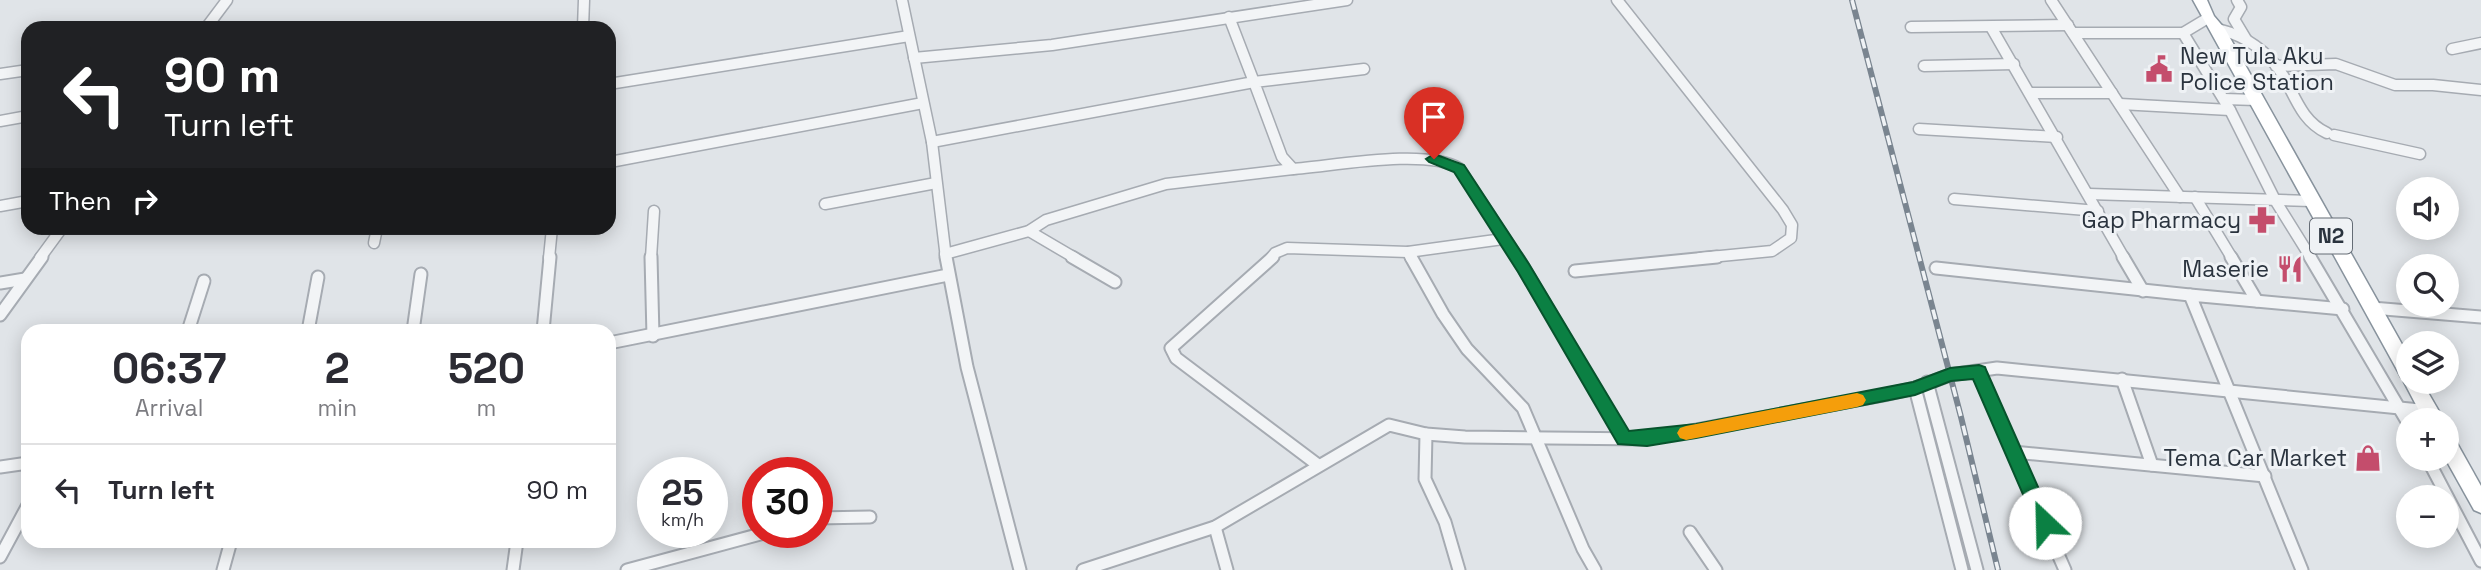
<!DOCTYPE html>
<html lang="en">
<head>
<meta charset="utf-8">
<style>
	:root { --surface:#fff; --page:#f2f2f3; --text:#2b2b33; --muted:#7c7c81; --line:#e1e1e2 }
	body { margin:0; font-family:"Space Grotesk",sans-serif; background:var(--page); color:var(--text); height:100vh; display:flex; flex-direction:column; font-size:26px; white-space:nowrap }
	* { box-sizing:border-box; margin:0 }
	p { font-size:23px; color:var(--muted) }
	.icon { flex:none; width:38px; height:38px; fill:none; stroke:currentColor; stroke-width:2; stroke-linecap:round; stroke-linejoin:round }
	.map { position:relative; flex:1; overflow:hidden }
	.details { position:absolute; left:21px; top:324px; width:595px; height:224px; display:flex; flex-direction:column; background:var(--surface); border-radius:21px; box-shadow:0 4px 18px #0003 }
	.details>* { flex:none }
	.hud { position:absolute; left:21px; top:21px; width:595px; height:214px; border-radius:21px; box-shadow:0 4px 18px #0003; background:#202124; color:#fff; overflow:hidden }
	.fabs { position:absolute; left:2396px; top:177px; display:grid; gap:14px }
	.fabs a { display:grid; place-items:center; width:63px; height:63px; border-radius:50%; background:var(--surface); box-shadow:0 4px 18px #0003; font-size:35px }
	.speed { position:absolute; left:637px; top:457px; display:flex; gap:14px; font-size:35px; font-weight:700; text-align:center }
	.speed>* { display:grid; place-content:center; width:91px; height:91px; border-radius:50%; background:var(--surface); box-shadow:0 4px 18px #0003; line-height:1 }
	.speed small { font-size:18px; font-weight:400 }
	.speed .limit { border:10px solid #d22; background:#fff; color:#111 }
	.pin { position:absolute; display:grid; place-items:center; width:60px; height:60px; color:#fff; margin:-72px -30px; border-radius:50% 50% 50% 0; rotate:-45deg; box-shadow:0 0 7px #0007 }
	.pin .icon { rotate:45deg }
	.me { position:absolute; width:77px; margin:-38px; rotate:336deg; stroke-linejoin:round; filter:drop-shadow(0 0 5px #0008) }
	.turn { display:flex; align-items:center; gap:24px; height:147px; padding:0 28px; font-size:32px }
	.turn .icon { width:91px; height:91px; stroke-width:2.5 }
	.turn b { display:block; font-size:49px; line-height:60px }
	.then { display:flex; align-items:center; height:66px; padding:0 28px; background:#0003; gap:14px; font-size:26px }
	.eta { display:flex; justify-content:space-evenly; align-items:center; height:119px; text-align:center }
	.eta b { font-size:42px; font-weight:700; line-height:49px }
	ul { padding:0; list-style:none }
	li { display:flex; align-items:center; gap:21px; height:91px; padding:0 28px; border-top:2px solid var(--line) }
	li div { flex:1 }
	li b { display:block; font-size:26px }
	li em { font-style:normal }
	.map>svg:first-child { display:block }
</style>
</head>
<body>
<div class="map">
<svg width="2481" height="570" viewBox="0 0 2481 570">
	<rect width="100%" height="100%" fill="#e0e4e8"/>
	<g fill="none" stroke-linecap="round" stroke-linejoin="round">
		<defs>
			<g id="minor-far1">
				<path d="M902,0L932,142L946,258"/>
				<path d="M1617,0L1783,210L1792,225L1791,238L1772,251L1700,258"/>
				<path d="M2051,0L2180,197"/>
				<path d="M2237,0L2241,7L2234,19L2246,39"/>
				<path d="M1911,27L2068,25"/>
				<path d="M1991,27L2124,258"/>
				<path d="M206,28L227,0"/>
				<path d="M583,28L584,0"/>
				<path d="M2218,29C2246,36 2269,52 2284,77C2296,99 2303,122 2327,133"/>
				<path d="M2073,33H2183L2208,18"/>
				<path d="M2183,33L2230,110L2275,200L2311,258"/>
				<path d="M2452,49L2481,43"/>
				<path d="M914,58L1052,45L1347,0"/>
				<path d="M1924,66L2014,64"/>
				<path d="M2276,66L2336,64L2395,85H2433L2481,90"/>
				<path d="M0,74L28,70"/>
				<path d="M609,84L909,36"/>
				<path d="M2031,93H2112"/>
				<path d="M2224,99L2256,100"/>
				<path d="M2120,104L2230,110"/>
				<path d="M0,121L28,116"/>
				<path d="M1919,129L2057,137"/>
				<path d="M2334,135L2420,154"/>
				<path d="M932,142L1254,82L1229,17"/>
				<path d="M610,162L923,103"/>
				<path d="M1293,169C1333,166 1426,148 1459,168L1518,258"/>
				<path d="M2089,194L2311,201"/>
				<path d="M2195,197L2232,258"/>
				<path d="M1954,199L2098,211"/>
				<path d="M825,204L936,183"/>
				<path d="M0,206L28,201"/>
				<path d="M1029,231L1075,258"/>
				<path d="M374,243L377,228"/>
				<path d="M1408,252L1411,258"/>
				<path d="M945,254L1029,231L1046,220L1166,184L1293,169L1282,157L1254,82L1364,69"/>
				<path d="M40,258L62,228"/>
				<path d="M549,258L552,228"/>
				<path d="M651,258L654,211"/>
				<path d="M1271,258L1275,253L1287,248L1408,252L1503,239"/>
			</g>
			<g id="minor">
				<path d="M651,257L653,336"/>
				<path d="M946,257L967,367L1020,570"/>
				<path d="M1072,257L1115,282"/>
				<path d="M1273,257L1171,348L1176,358L1318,465"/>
				<path d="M1411,257L1443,314L1467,349L1523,408L1583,549L1595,570"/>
				<path d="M1517,257L1624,438"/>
				<path d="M2123,257L2143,291"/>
				<path d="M2231,257L2257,301"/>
				<path d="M2310,257L2408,423"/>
				<path d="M1936,268L2190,295"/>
				<path d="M1575,271L1717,257"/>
				<path d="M0,283L25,279"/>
				<path d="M2372,308L2481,317"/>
				<path d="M0,315L42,257"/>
				<path d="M188,331L204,281"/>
				<path d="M308,331L318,277"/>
				<path d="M413,331L421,274"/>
				<path d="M543,331L550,257"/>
				<path d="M609,343L948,275"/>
				<path d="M1978,372L2065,570"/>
				<path d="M2122,379L2152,465"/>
				<path d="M1927,382L1977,570"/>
				<path d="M1915,388L1962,570"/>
				<path d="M1426,434L1425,479L1445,522L1459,570"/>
				<path d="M2013,452L2265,476"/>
				<path d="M2427,458L2481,561"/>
				<path d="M0,467L28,463"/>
				<path d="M817,518L870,517"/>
				<path d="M1215,527L1227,570"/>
				<path d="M1690,532L1716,570"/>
				<path d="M0,557L28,505"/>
				<path d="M223,570L231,541"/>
				<path d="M513,570L517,541"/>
				<path d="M627,570L768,532"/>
				<path d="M1083,570L1215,527L1389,425L1426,434L1465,437L1647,439L1884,395L1915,388L1950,375L1997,368L2430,411"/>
				<path d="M2302,570L2190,295L2343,309"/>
			</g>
			<g id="trunk">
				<path d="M2193,0H2207L2214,16L2225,29L2408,355V382H2422L2444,420H2424L2404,382L2406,378L2401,377Z"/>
				<path d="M2446,434L2453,436L2481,486V513L2474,510L2445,458Z"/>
			</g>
		</defs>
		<use href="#minor-far1" stroke="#a6abb2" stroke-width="13"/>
		<use href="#minor" stroke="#a6abb2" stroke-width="15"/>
		<use href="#trunk" stroke="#88939d" stroke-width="3"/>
		<use href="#minor-far1" stroke="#f2f4f6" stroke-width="10"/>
		<use href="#minor" stroke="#f2f4f6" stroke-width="11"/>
		<use href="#trunk" fill="#fff" fill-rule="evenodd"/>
		<defs>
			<path id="rail" d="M1852,0L1961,417L1998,570"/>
		</defs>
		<use href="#rail" stroke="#7a8590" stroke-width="6"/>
		<use href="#rail" stroke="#eff2f5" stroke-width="3.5" stroke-dasharray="10" stroke-linecap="butt"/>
	</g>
	<path fill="#0b8043" stroke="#07532c" stroke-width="2" d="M1434,154L1464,165L1529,264L1629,431L1696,424L1913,382L1950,368L1979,365L1985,367L1987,372L2054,523L2051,529L2045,531L2038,529L1973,379L1951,381L1915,395L1696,438L1647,446L1618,444L1518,272L1454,172L1429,162L1426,159Z"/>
	<path fill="#f59e0b" d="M1857,393L1863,395L1866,400L1863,405L1857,407L1686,440L1680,438L1677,433L1680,428L1686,426Z"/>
	<defs>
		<symbol id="civic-bare" viewBox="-9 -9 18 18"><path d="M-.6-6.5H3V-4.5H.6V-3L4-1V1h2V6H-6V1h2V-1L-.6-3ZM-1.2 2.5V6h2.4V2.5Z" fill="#c44d6c" stroke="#eff2f5" stroke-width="2.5" paint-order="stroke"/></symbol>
		<symbol id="pharmacy-bare" viewBox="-9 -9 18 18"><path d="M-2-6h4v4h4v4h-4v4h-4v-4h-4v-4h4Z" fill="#c44d6c" stroke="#eff2f5" stroke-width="2.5" paint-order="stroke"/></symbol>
		<symbol id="restaurant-bare" viewBox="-9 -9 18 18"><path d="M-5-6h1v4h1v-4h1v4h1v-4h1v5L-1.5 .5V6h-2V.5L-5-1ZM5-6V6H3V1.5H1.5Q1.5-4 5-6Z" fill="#c44d6c" stroke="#eff2f5" stroke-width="2.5" paint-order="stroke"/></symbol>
		<symbol id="shop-bare" viewBox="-9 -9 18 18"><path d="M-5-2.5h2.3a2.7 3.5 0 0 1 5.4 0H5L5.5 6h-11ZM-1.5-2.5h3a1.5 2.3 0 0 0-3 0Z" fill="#c44d6c" stroke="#eff2f5" stroke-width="2.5" paint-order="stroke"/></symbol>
	</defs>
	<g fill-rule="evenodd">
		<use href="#civic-bare" x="2140" y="50" width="38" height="38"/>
		<use href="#pharmacy-bare" x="2243" y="201" width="38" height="38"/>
		<use href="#restaurant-bare" x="2271" y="250" width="38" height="38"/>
		<use href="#shop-bare" x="2349" y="439" width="38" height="38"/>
	</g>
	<g text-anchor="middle" stroke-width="6" stroke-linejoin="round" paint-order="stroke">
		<rect fill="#eff2f5" stroke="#656c75" stroke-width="2" x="2310" y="218.5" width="42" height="35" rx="5"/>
		<g font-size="21" font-weight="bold" fill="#2a333e">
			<text x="2331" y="243">N2</text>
		</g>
		<g font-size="23" fill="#2a333e" stroke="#eff2f5" text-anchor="end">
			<text x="2180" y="64" text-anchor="start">New Tula Aku<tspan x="2180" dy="26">Police Station</tspan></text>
			<text x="2241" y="228">Gap Pharmacy</text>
			<text x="2269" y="277">Maserie</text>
			<text x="2347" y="466">Tema Car Market</text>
		</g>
	</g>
</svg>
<div class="fabs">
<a><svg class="icon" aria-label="sound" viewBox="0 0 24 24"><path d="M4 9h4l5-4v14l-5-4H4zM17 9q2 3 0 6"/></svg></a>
<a><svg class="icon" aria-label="search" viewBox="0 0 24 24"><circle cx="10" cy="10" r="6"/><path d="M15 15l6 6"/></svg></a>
<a><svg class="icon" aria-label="layers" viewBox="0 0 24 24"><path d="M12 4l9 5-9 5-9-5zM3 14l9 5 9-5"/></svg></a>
<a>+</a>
<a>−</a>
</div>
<div class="speed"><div>25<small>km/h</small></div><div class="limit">30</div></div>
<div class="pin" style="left:1434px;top:159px;background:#d93025"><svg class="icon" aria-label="arrive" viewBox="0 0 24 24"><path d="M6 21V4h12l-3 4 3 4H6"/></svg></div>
<svg class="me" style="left:2045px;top:523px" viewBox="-20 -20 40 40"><circle r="19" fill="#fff"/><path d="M0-13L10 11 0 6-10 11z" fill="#0b8043"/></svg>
<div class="hud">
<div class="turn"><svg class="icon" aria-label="left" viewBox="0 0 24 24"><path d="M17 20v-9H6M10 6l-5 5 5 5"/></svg><div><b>90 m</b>Turn left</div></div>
<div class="then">Then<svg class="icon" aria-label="right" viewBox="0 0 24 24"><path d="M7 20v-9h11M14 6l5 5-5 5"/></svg></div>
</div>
<section class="details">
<div class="eta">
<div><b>06:37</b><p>Arrival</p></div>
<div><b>2</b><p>min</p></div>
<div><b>520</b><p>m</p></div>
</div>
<ul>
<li><svg class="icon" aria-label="left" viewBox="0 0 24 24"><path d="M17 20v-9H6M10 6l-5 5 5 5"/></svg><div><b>Turn left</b></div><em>90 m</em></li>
</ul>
</section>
</div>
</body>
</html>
